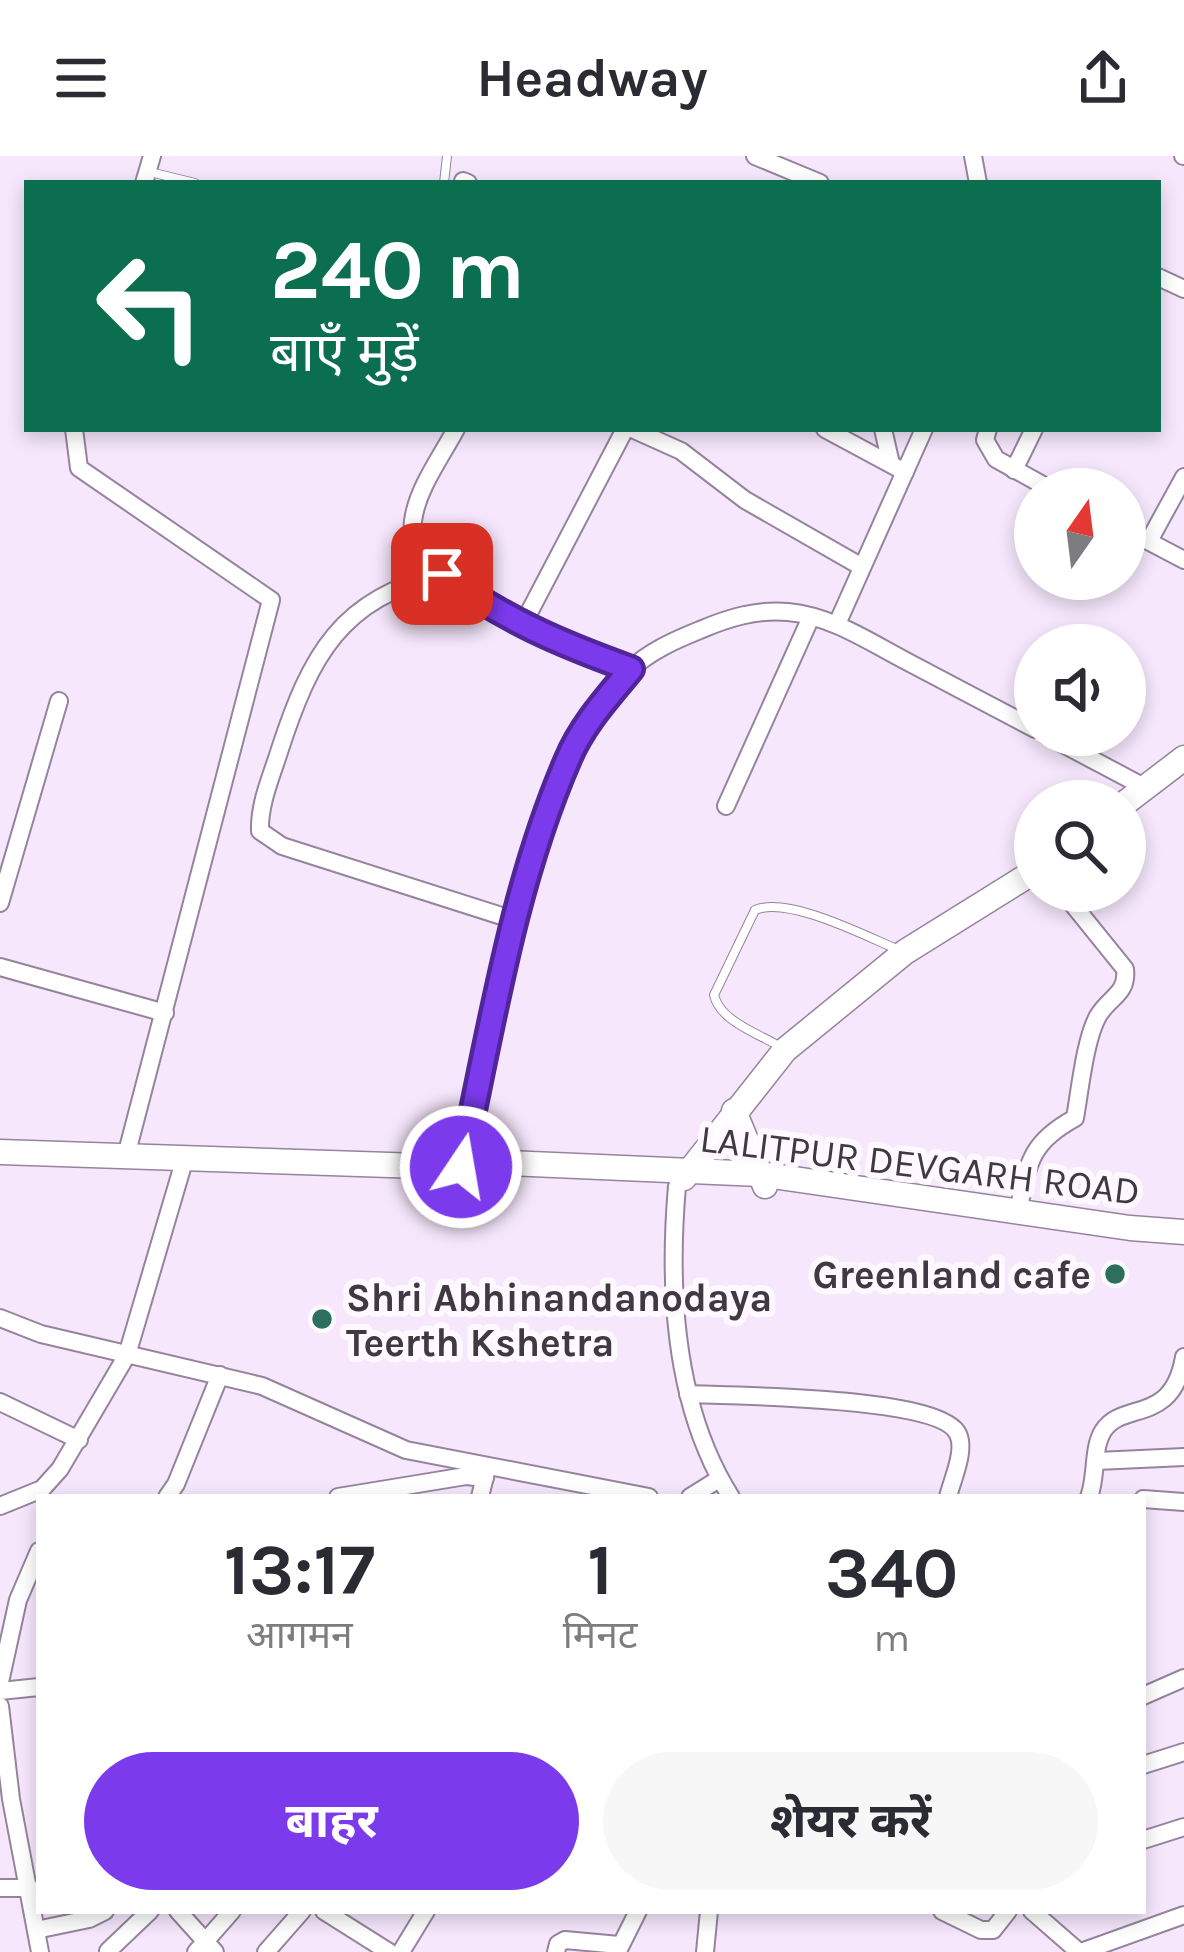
<!DOCTYPE html>
<html lang="hi">
<head>
<meta charset="utf-8">
<style>
	:root { --surface:#fff; --page:#f7f7f7; --text:#2b2b33; --muted:#7c7c81; --accent:#7c3aed }
	body { margin:0; font-family:Karla,"Noto Sans Devanagari",sans-serif; background:var(--page); color:var(--text); height:100vh; display:flex; flex-direction:column; font-size:45px; white-space:nowrap }
	* { box-sizing:border-box; margin:0 }
	p { font-size:39px; color:var(--muted) }
	.icon { flex:none; width:66px; height:66px; fill:none; stroke:currentColor; stroke-width:2; stroke-linecap:round; stroke-linejoin:round }
	.map { position:relative; flex:1; overflow:hidden }
	.drawer { position:absolute; left:36px; top:1338px; width:1110px; height:420px; display:flex; flex-direction:column; background:var(--surface); border-radius:0px; box-shadow:0 6px 18px #0003 }
	.drawer>* { flex:none }
	.guide { position:absolute; left:24px; top:24px; width:1137px; height:252px; border-radius:0px; box-shadow:0 6px 18px #0003; background:#0b6e4f; color:#fff; overflow:hidden }
	.needle { width:78px; rotate:14deg }
	.tools { position:absolute; left:1014px; top:312px; display:grid; gap:24px }
	.tools a { display:grid; place-items:center; width:132px; height:132px; border-radius:50%; background:var(--surface); box-shadow:0 6px 18px #0003; font-size:60px }
	.pin { position:absolute; display:grid; place-items:center; width:102px; height:102px; color:#fff; margin:-51px; border-radius:24px; box-shadow:0 6px 18px #0006 }
	.me { position:absolute; width:132px; margin:-66px; rotate:12deg; stroke-linejoin:round; filter:drop-shadow(0 0 9px #0008) }
	.turn { display:flex; align-items:center; gap:42px; height:252px; padding:0 48px; font-size:54px }
	.turn .icon { width:156px; height:156px; stroke-width:2.5 }
	.turn b { display:block; font-size:84px; line-height:102px }
	.eta { display:flex; justify-content:space-evenly; align-items:center; height:204px; text-align:center }
	.eta b { font-size:72px; font-weight:700; line-height:84px }
	.action { display:flex; gap:24px; margin-top:auto; padding:24px 48px }
	.action a { flex:1; height:138px; border-radius:72px; background:var(--accent); color:#fff; font-size:48px; font-weight:700; line-height:138px; text-align:center }
	.action a+a { background:var(--page); color:var(--text) }
	header { display:flex; justify-content:space-between; align-items:center; height:156px; padding:0 48px; background:var(--surface); font-size:54px; font-weight:700 }
	.map>svg:first-child { display:block }
</style>
</head>
<body>
<header><svg class="icon" aria-label="menu" viewBox="0 0 24 24"><path d="M4 6h16M4 12h16M4 18h16"/></svg>Headway<svg class="icon" aria-label="share" viewBox="0 0 24 24"><path d="M12 15V3M7 8l5-5 5 5M5 13v7h14v-7"/></svg></header>
<div class="map">
<svg width="1184" height="1796" viewBox="0 0 1184 1796">
	<rect width="100%" height="100%" fill="#f6e7fc"/>
	<g fill="none" stroke-linecap="round" stroke-linejoin="round">
		<defs>
			<g id="lane">
				<path d="M150,16L195,27"/>
				<path d="M444,27L447,0"/>
				<path d="M779,890C757,877 720,865 714,839L755,754C789,740 865,780 899,794"/>
			</g>
			<g id="street">
				<path d="M755,0L820,27"/>
				<path d="M973,0L978,27"/>
				<path d="M1183,0H1184"/>
				<path d="M463,25L468,27"/>
				<path d="M144,27L152,0"/>
				<path d="M1158,121L1184,133"/>
				<path d="M74,273L79,312L271,444L126,1000"/>
				<path d="M456,273C441,301 417,333 413,365C404,433 580,494 631,513"/>
				<path d="M632,273L681,295L745,344L862,411"/>
				<path d="M825,273L905,316"/>
				<path d="M883,273L891,308"/>
				<path d="M988,273L985,284L996,303L1050,333"/>
				<path d="M1014,314L1034,273"/>
				<path d="M1125,373L1184,404"/>
				<path d="M1149,385L1184,321"/>
				<path d="M442,419C341,441 310,501 280,593C272,619 259,647 260,675L282,690L514,764"/>
				<path d="M837,468L924,273"/>
				<path d="M522,470L625,273"/>
				<path d="M1046,579L1146,632"/>
				<path d="M726,650L811,461"/>
				<path d="M0,747L59,545"/>
				<path d="M0,811L165,857"/>
				<path d="M461,1011C492,870 526,617 629,515C648,496 675,484 700,474C728,462 757,453 788,456C831,460 868,485 906,505C949,528 992,550 1035,573"/>
				<path d="M677,1030C668,1134 674,1251 731,1341"/>
				<path d="M1018,1056C1028,1008 1029,987 1075,962C1080,934 1085,883 1098,860C1109,841 1128,838 1125,813L1062,735"/>
				<path d="M0,1162L41,1178L262,1230L406,1294L649,1341"/>
				<path d="M688,1238C733,1240 940,1240 958,1278C966,1295 952,1324 948,1341"/>
				<path d="M0,1246L79,1284"/>
				<path d="M1097,1305L1184,1301"/>
				<path d="M167,1341L176,1328L220,1219"/>
				<path d="M338,1341L466,1320L485,1322"/>
				<path d="M480,1341L487,1312"/>
				<path d="M690,1341L719,1323"/>
				<path d="M1089,1341C1097,1321 1092,1293 1103,1275C1123,1244 1172,1270 1184,1201"/>
				<path d="M1143,1343L1184,1346"/>
				<path d="M0,1350L42,1333L60,1313L127,1199L185,1002"/>
				<path d="M0,1526L18,1444L39,1395"/>
				<path d="M0,1535L39,1531"/>
				<path d="M1143,1540L1184,1522"/>
				<path d="M0,1550L11,1643L40,1796"/>
				<path d="M1143,1609L1184,1596"/>
				<path d="M1143,1684L1184,1671"/>
				<path d="M0,1732H30"/>
				<path d="M178,1755L215,1796"/>
				<path d="M324,1755L389,1796"/>
				<path d="M942,1755L981,1774H993L1008,1755"/>
				<path d="M1032,1755L1079,1796"/>
				<path d="M36,1774L89,1763L105,1755"/>
				<path d="M108,1795L150,1755"/>
				<path d="M618,1795L638,1755"/>
				<path d="M196,1796L232,1755"/>
				<path d="M266,1796L302,1755"/>
				<path d="M401,1796L426,1755"/>
				<path d="M556,1796L558,1788L565,1784L619,1789"/>
				<path d="M705,1796L709,1755"/>
				<path d="M1081,1796L1184,1759"/>
			</g>
			<g id="secondary">
				<path d="M1125,647L1184,602"/>
				<path d="M734,955L765,1030"/>
				<path d="M0,996L480,1012L508,1007L760,1018L1130,1072L1184,1076"/>
				<path d="M684,1022L785,894L905,796L1035,715"/>
			</g>
		</defs>
		<use href="#lane" stroke="#95849c" stroke-width="10"/>
		<use href="#street" stroke="#95849c" stroke-width="20"/>
		<use href="#secondary" stroke="#95849c" stroke-width="27"/>
		<use href="#lane" stroke="#fff" stroke-width="8"/>
		<use href="#street" stroke="#fff" stroke-width="16"/>
		<use href="#secondary" stroke="#fff" stroke-width="24"/>
	</g>
	<g fill="none" stroke-linecap="round" stroke-linejoin="round">
		<defs>
			<path id="route" d="M442,418C505,464 559,487 631,513C608,541 582,569 568,603C512,732 491,875 461,1011"/>
		</defs>
		<use href="#route" stroke="#51269a" stroke-width="30"/>
		<use href="#route" stroke="#7c3aed" stroke-width="21"/>
	</g>
	<g fill="#2e6e5c" stroke="#fdf9fe" stroke-width="4.5">
		<circle cx="1115" cy="1118" r="12"/>
		<circle cx="322" cy="1163" r="12"/>
	</g>
	<g text-anchor="middle" stroke-width="12" stroke-linejoin="round" paint-order="stroke">
		<g font-size="39" fill="#403943" stroke="#fdf9fe">
			<text transform="translate(920 1008) rotate(7)" y="14">LALITPUR DEVGARH ROAD</text>
		</g>
		<g font-size="39" font-weight="bold" fill="#403943" stroke="#fdf9fe" text-anchor="end">
			<text x="1091" y="1132">Greenland cafe</text>
			<text x="346" y="1155" text-anchor="start">Shri Abhinandanodaya<tspan x="346" dy="45">Teerth Kshetra</tspan></text>
		</g>
	</g>
</svg>
<div class="tools">
<a><svg class="needle" viewBox="-14 -14 28 28"><path d="M0-13l5 13h-10z" fill="#e53935"/><path d="M0 13l5-13h-10z" fill="#7c7c81"/></svg></a>
<a><svg class="icon" aria-label="sound" viewBox="0 0 24 24"><path d="M4 9h4l5-4v14l-5-4H4zM17 9q2 3 0 6"/></svg></a>
<a><svg class="icon" aria-label="search" viewBox="0 0 24 24"><circle cx="10" cy="10" r="6"/><path d="M15 15l6 6"/></svg></a>
</div>
<div class="pin" style="left:442px;top:418px;background:#d93025"><svg class="icon" aria-label="arrive" viewBox="0 0 24 24"><path d="M6 21V4h12l-3 4 3 4H6"/></svg></div>
<svg class="me" style="left:461px;top:1011px" viewBox="-20 -20 40 40"><circle r="17" fill="#7c3aed" stroke="#fff" stroke-width="3"/><path d="M0-11L8 9 0 5-8 9z" fill="#fff"/></svg>
<div class="guide">
<div class="turn"><svg class="icon" aria-label="left" viewBox="0 0 24 24"><path d="M17 20v-9H6M10 6l-5 5 5 5"/></svg><div><b>240 m</b>बाएँ मुड़ें</div></div>
</div>
<section class="drawer">
<div class="eta">
<div><b>13:17</b><p>आगमन</p></div>
<div><b>1</b><p>मिनट</p></div>
<div><b>340</b><p>m</p></div>
</div>
<div class="action"><a>बाहर</a><a>शेयर करें</a></div>
</section>
</div>
</body>
</html>
